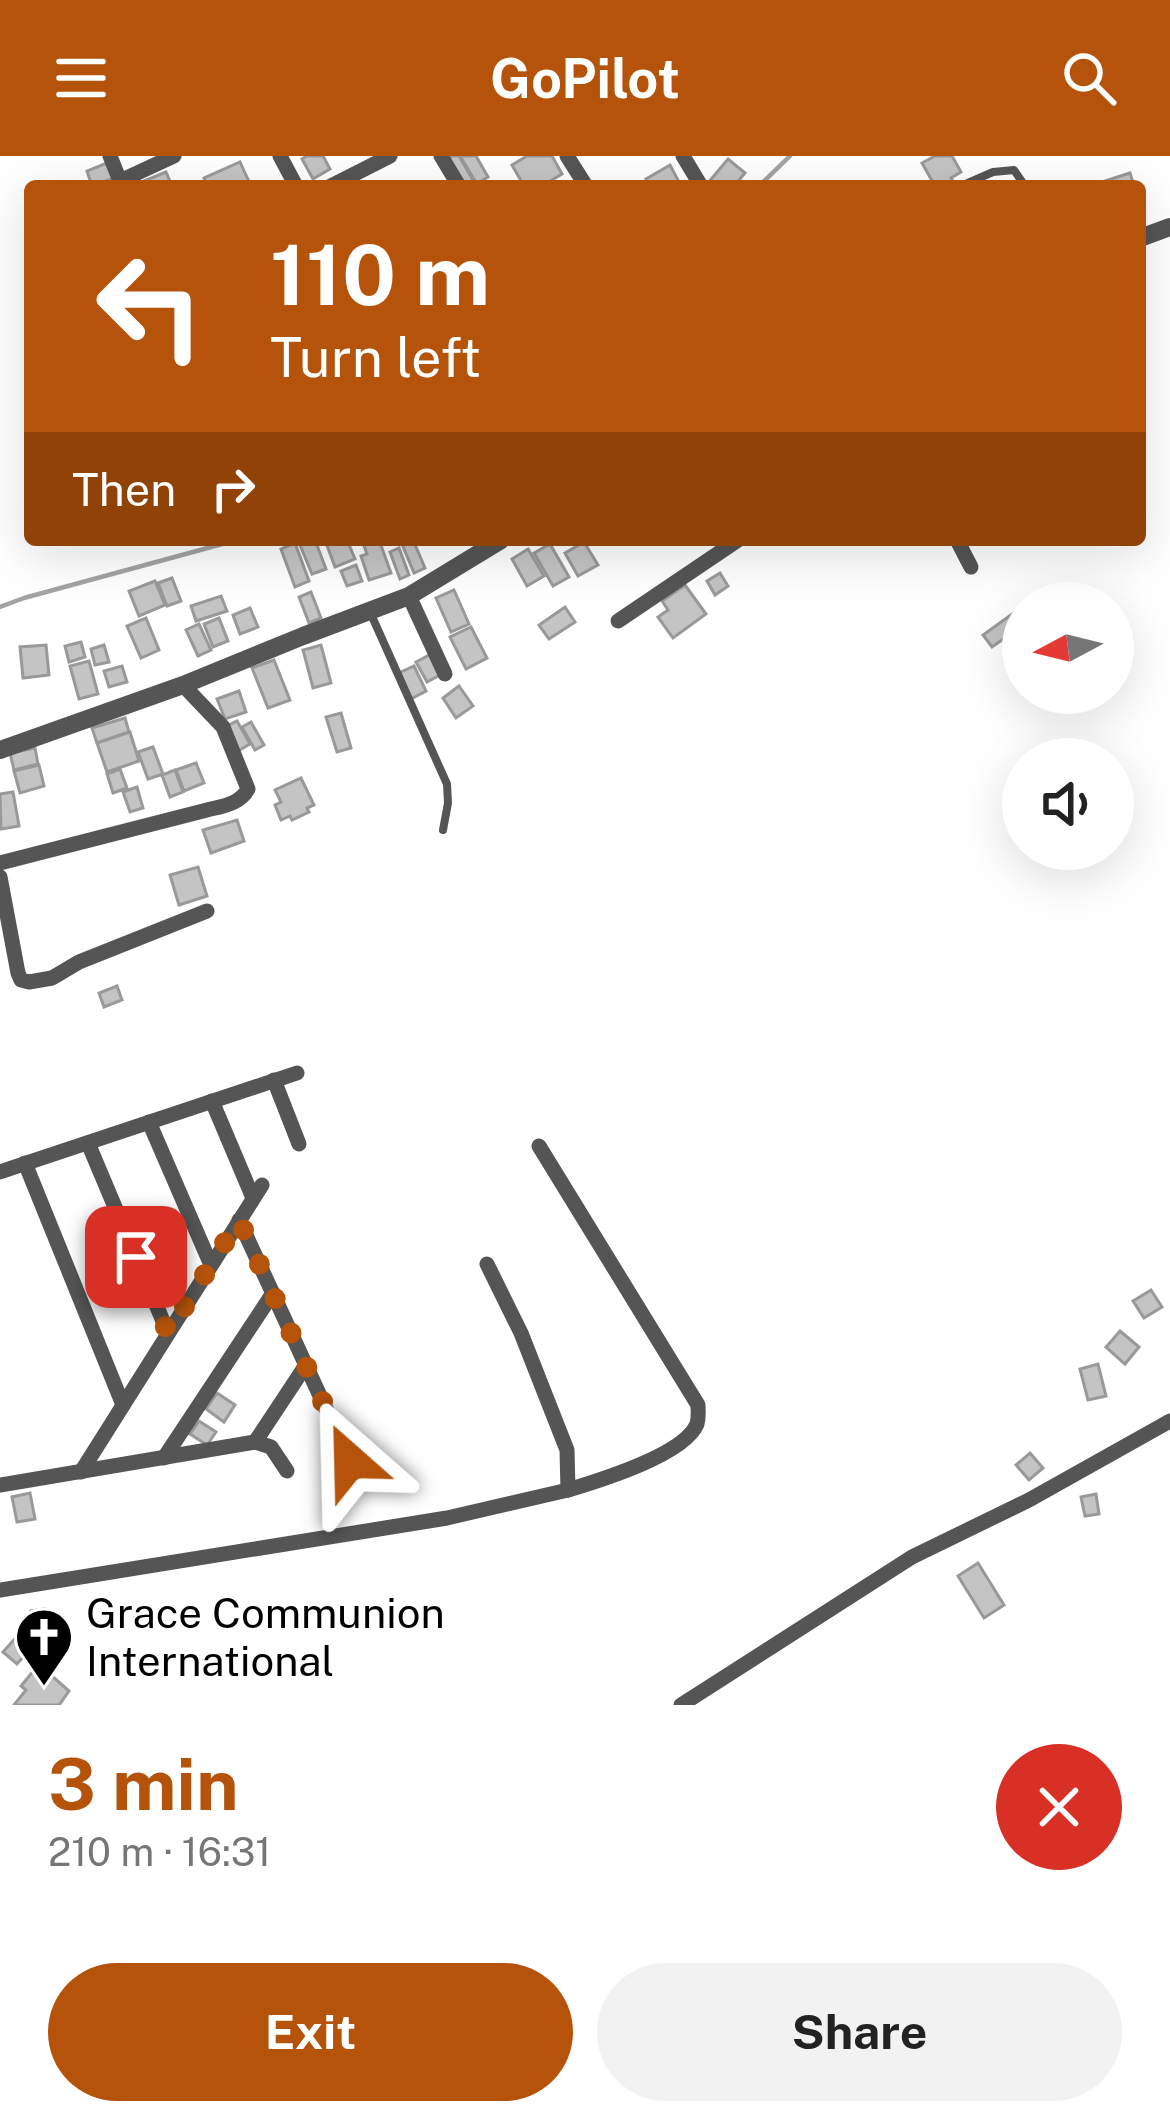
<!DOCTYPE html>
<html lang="en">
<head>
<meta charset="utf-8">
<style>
	:root { --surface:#fff; --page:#f2f2f2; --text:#222; --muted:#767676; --accent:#b45309 }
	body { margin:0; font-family:"Public Sans",sans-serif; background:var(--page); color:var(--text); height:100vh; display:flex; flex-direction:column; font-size:45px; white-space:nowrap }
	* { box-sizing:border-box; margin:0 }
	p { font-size:39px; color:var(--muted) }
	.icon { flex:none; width:66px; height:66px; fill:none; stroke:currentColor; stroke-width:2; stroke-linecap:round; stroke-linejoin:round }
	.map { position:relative; height:1549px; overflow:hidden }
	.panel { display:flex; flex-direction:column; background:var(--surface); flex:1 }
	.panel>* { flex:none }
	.hud { position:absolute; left:24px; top:24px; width:1122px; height:366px; border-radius:12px; box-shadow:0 12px 48px #0002; background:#b45309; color:#fff; overflow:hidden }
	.needle { width:78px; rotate:263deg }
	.buttons { position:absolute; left:1002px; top:426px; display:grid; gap:24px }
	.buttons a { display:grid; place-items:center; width:132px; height:132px; border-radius:50%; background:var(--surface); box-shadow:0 12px 48px #0002; font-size:60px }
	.pin { position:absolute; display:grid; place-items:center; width:102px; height:102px; color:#fff; margin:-51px; border-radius:24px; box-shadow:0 6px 18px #0006 }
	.me { position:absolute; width:132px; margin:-66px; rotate:335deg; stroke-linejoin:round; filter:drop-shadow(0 0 9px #0008) }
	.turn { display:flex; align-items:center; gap:42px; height:252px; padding:0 48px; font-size:54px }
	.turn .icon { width:156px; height:156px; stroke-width:2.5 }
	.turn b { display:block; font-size:84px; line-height:102px }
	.then { display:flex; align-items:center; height:114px; padding:0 48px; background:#0003; gap:24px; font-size:45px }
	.round { display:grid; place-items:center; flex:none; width:126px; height:126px; border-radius:63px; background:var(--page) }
	.head { display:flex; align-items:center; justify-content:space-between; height:204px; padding:0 48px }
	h1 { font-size:72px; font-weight:700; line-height:90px; color:var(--accent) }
	.action { display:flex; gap:24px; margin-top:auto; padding:24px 48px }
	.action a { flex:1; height:138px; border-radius:72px; background:var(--accent); color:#fff; font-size:48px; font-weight:700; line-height:138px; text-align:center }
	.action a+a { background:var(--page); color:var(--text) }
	header { display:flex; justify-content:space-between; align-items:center; height:156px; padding:0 48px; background:var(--accent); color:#fff; font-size:54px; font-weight:700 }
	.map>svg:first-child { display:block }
</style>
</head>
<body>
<header><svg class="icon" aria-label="menu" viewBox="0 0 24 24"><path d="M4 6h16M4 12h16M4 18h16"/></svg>GoPilot<svg class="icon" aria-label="search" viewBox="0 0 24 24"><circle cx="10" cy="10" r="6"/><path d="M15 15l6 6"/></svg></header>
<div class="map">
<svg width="1170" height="1549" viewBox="0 0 1170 1549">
	<rect width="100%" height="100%" fill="#fff"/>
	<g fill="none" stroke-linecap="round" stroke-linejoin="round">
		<g stroke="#a3a3a3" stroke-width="4.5">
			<path d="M759,30L790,0"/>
			<path d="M0,451L24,442L237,384"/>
		</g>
	</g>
	<g fill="#c4c4c4" stroke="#999" stroke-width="3">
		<path d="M307,0H323L330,13L313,23L302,3Z"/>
		<path d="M452,0H459L473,24L465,29L449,2Z"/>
		<path d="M460,0H476L488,21L477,28Z"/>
		<path d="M527,0H552L562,18L542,30H524L512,9Z"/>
		<path d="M935,0H952L961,16L951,22L953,25L945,30H935L922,7Z"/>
		<path d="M728,3L745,17L734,30H712L708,27Z"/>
		<path d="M240,6L251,30H207L204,22Z"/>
		<path d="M107,7L114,22L92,30L87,15Z"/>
		<path d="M670,9L680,28L650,30L646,23Z"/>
		<path d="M166,16L172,30H134V29Z"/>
		<path d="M1130,17L1134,30H1107L1105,25Z"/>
		<path d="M315,384L326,413L312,418L300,389Z"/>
		<path d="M325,384H347L355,403L335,411Z"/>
		<path d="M362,384H379L391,417L369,424L361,400L367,398Z"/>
		<path d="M413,384L425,412L414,417L402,388Z"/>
		<path d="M584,386L598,409L578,420L565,397Z"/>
		<path d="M295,387L309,425L295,431L281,393Z"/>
		<path d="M550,388L569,421L553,430L534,397Z"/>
		<path d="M399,392L409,419L400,423L390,396Z"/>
		<path d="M528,393L544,420L527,430L512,403Z"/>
		<path d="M356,409L362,425L347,430L341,415Z"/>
		<path d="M720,417L728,430L715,439L707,425Z"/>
		<path d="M172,422L181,445L167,450L158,427Z"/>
		<path d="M155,425L165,449L139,460L129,435Z"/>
		<path d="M685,429L706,458L673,482L658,461L668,454L662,445Z"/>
		<path d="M454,434L469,468L451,476L436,442Z"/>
		<path d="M311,436L321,462L309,467L299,441Z"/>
		<path d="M221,440L227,455L196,465L191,450Z"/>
		<path d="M565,451L575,466L549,483L539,469Z"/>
		<path d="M1022,451L1023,469L992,491L983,479Z"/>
		<path d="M250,452L258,471L240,478L233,459Z"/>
		<path d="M146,462L159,494L141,502L127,470Z"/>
		<path d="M219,462L228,485L213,491L204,468Z"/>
		<path d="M199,468L211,494L198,500L186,474Z"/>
		<path d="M471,471L487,502L466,513L450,481Z"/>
		<path d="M81,486L85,501L69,506L65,490Z"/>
		<path d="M46,489L49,519L23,522L20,491Z"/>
		<path d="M104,489L109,506L95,509L91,493Z"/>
		<path d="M321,489L331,527L313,532L303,494Z"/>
		<path d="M431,498L442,518L427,526L416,506Z"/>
		<path d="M274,504L290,544L268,552L252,512Z"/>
		<path d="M89,505L98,538L79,543L70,510Z"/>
		<path d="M122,510L127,526L109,531L104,515Z"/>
		<path d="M414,510L426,535L411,543L399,517Z"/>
		<path d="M459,530L473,550L456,562L443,542Z"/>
		<path d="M239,535L246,556L225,563L217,543Z"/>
		<path d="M341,557L351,592L337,596L326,561Z"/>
		<path d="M125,562L129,576L97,587L92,572Z"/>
		<path d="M237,565L250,588L238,595L225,571Z"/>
		<path d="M251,566L264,589L255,594L242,571Z"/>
		<path d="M130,576L139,605L107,616L97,587Z"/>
		<path d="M153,591L163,618L148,623L138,596Z"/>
		<path d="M35,592L38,608L14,614L10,597Z"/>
		<path d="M196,607L204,627L184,635L176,614Z"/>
		<path d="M39,609L44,630L20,637L14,615Z"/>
		<path d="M120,613L127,632L113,637L107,618Z"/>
		<path d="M175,614L183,636L170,641L162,619Z"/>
		<path d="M301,622L314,649L307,652L309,656L292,664L290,660L281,664L275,649L281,646L275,634Z"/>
		<path d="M137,631L143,652L130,656L123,636Z"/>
		<path d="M13,636L19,670L1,673L0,638Z"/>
		<path d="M237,664L244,685L211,697L203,674Z"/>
		<path d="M198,711L207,740L179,749L170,719Z"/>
		<path d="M117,830L122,844L104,851L99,837Z"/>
		<path d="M1151,1134L1162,1151L1144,1162L1133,1145Z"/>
		<path d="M1120,1175L1139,1191L1125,1208L1106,1191Z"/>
		<path d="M1098,1208L1106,1240L1088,1244L1080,1213Z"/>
		<path d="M217,1237L235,1249L224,1266L206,1253Z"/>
		<path d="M199,1265L216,1276L207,1289L190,1278Z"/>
		<path d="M1030,1297L1043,1312L1029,1324L1016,1309Z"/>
		<path d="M30,1337L35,1363L17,1366L12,1341Z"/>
		<path d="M1096,1338L1099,1358L1085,1360L1081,1341Z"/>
		<path d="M978,1407L1004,1449L984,1462L958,1420Z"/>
		<path d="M44,1453L52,1512L39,1514L31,1455Z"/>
		<path d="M19,1478L33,1490L17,1508L3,1496Z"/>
		<path d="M44,1513L69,1535L59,1549H14L26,1534L21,1530L34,1514L39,1518Z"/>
	</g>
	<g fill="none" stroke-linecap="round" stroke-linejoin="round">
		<g stroke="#555" stroke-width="8">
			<path d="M961,30L993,16L1014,14L1025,30"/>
			<path d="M370,456L447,628L448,647L443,674"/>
		</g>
		<g stroke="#555" stroke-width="15">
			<path d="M110,0L122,30"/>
			<path d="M280,0L296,30"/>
			<path d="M441,0L459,30"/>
			<path d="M567,0L586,30"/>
			<path d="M683,0L701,30"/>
			<path d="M120,25L174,0"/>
			<path d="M331,30L390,0"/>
			<path d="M957,384L971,411"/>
			<path d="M409,440L445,518"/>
			<path d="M618,465L738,384"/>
			<path d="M0,707L207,654C223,650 240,648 248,633L223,571L183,529"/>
			<path d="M0,721L18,817L21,824L29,826L52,822L79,806L207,755"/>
			<path d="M274,924L299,988"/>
			<path d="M212,945L253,1042"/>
			<path d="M149,966L211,1109"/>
			<path d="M88,987L168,1177"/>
			<path d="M539,990L698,1249C698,1256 699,1261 697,1268C684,1299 598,1325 568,1334"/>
			<path d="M25,1007L123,1249"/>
			<path d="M0,1016L297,917"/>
			<path d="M239,1064L350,1305"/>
			<path d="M255,1286L306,1209"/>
			<path d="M164,1302L273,1137"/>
			<path d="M81,1316L262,1029"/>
			<path d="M0,1329L255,1286L271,1291L287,1315"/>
			<path d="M0,1434L447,1362L568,1334L567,1294L521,1177L487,1108"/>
			<path d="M681,1549L912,1401L1029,1344L1170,1265"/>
		</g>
		<g stroke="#555" stroke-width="18">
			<path d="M1140,82L1170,71"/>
			<path d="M0,594L183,529L303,480L409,440L501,384"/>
		</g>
	</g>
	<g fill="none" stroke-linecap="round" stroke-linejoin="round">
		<path stroke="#b45309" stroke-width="21" stroke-dasharray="0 37.8" d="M136,1101L168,1177L239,1064L350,1305"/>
	</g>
	<defs>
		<symbol id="church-pin" viewBox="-11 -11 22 30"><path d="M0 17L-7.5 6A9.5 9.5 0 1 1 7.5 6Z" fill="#000" stroke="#fff"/><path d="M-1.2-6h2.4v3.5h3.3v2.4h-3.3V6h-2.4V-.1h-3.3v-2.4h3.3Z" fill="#fff"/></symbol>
	</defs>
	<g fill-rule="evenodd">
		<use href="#church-pin" x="11" y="1448" width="66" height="90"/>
	</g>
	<g text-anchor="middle" stroke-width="9" stroke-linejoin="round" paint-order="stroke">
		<g font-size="42" fill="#000" stroke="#fff" text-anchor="start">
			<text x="86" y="1472">Grace Communion<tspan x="86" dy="48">International</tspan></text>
		</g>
	</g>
</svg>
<div class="buttons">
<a><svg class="needle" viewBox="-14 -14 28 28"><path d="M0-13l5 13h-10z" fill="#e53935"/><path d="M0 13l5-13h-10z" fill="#767676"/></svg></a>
<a><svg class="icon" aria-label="sound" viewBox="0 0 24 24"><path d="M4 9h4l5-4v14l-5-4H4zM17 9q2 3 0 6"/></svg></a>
</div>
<div class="pin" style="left:136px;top:1101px;background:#d93025"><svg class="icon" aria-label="arrive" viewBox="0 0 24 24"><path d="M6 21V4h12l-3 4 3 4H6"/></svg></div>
<svg class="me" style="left:350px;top:1305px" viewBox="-20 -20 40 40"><path d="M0-17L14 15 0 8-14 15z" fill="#b45309" stroke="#fff" stroke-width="4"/></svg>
<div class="hud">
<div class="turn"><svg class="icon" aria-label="left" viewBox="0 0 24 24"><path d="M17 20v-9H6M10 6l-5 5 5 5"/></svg><div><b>110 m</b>Turn left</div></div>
<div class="then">Then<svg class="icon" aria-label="right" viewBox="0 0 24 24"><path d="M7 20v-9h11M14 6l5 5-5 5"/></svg></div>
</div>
</div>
<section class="panel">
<div class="head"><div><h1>3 min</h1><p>210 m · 16:31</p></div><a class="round" style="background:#d93025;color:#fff"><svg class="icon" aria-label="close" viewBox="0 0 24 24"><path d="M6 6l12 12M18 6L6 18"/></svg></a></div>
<div class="action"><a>Exit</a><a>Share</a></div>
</section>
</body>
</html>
